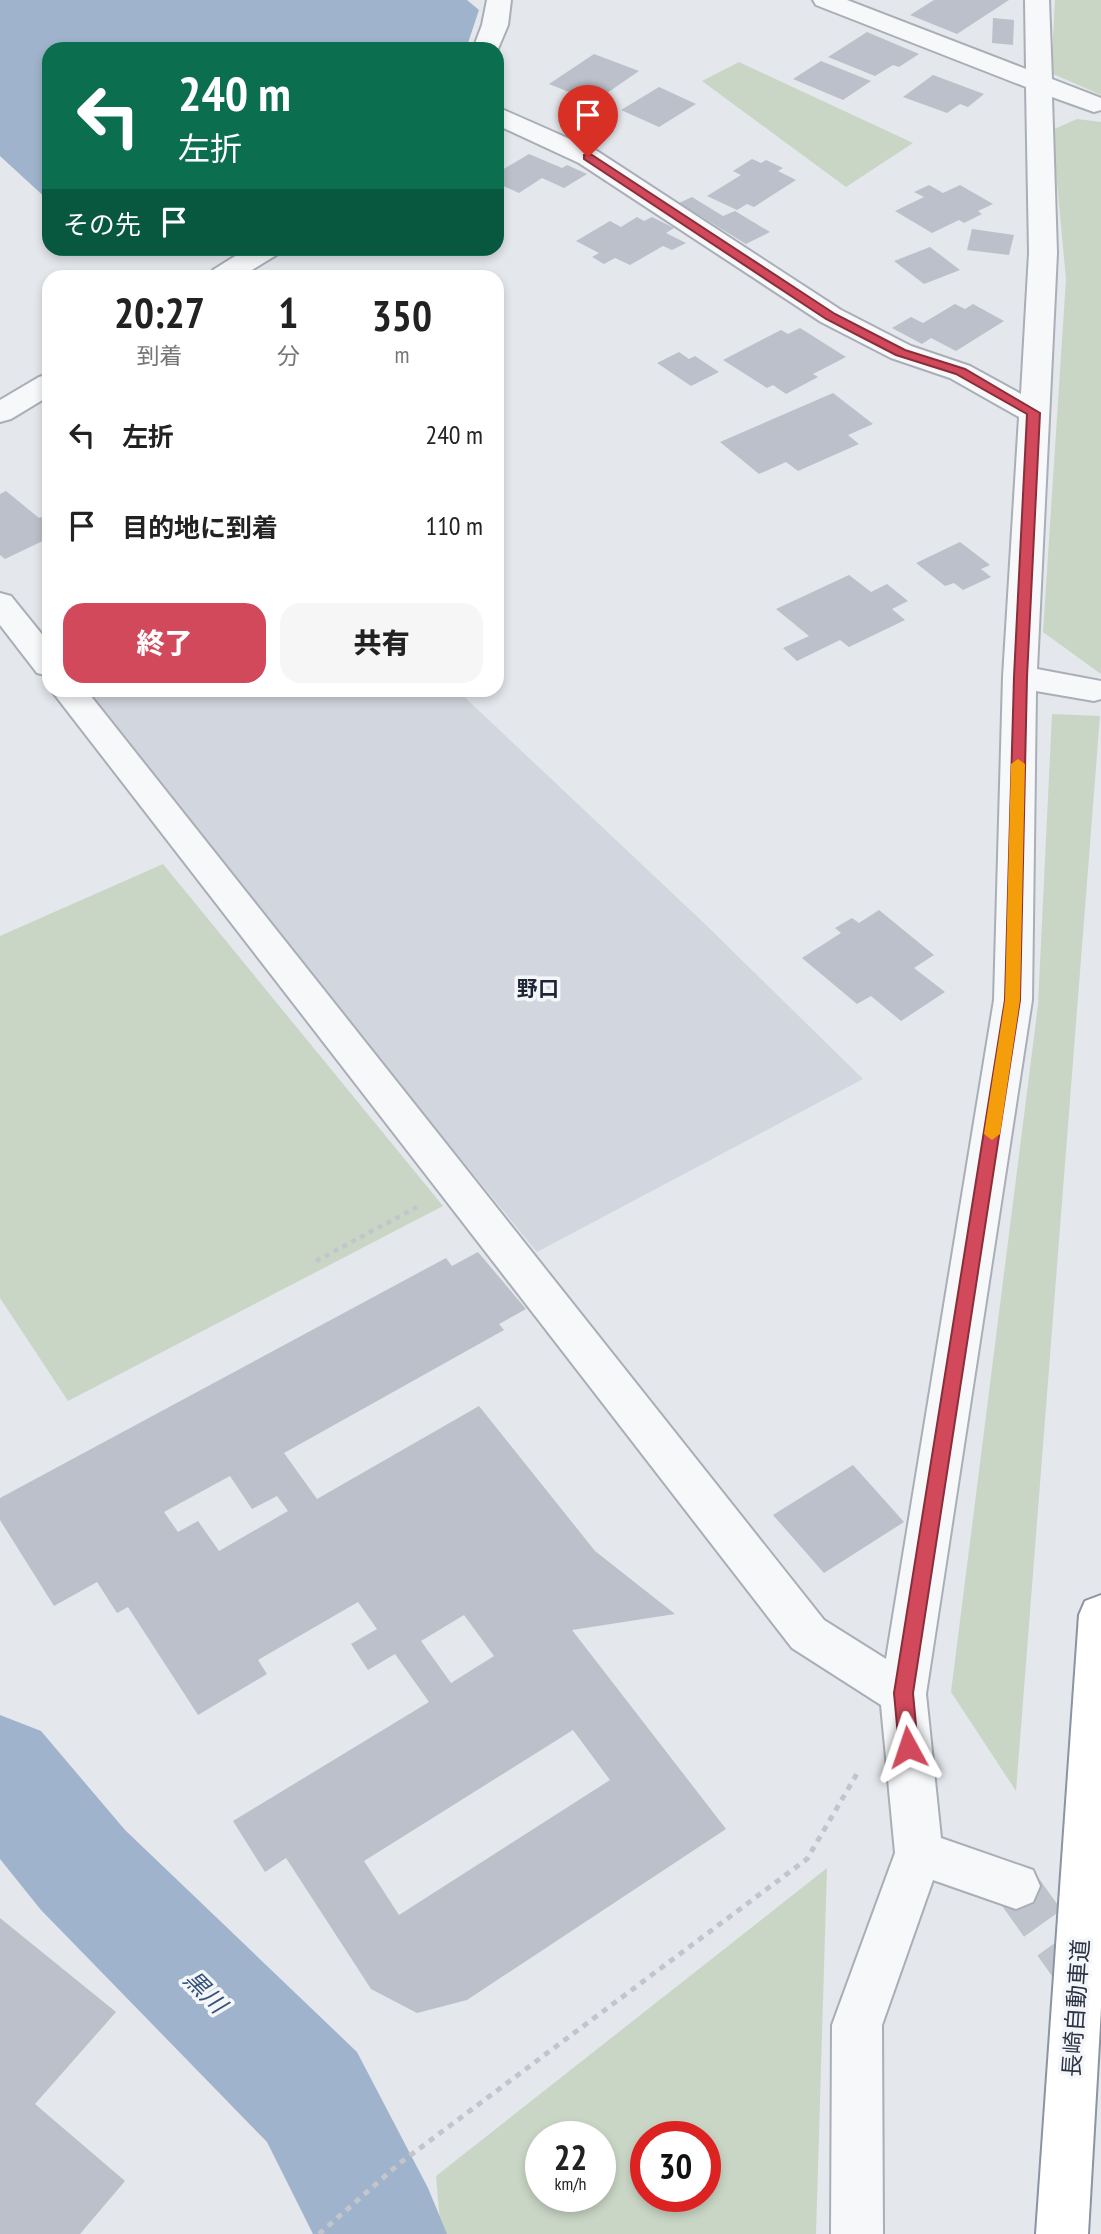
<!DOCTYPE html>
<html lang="ja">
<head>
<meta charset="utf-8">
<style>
	:root { --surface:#fff; --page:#f6f6f6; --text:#222; --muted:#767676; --accent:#d1495b }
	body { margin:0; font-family:"PT Sans Narrow","Noto Sans JP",sans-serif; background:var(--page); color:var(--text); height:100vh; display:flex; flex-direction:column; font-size:26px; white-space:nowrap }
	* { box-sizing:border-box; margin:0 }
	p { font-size:23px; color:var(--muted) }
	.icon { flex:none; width:38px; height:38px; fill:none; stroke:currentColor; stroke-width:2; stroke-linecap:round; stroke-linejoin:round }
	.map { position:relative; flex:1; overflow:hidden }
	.side { position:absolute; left:42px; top:270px; width:462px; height:427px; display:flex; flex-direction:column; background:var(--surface); border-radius:21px; box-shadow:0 4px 10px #0003 }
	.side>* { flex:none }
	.hud { position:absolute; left:42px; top:42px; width:462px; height:214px; border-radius:21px; box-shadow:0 4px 10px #0003; background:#0b6e4f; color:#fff; overflow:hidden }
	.speed { position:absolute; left:525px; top:2121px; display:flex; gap:14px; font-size:35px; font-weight:700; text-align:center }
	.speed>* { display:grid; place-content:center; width:91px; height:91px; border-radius:50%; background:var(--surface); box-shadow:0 4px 10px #0003; line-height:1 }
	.speed small { font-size:18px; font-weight:400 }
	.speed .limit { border:10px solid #d22; background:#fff; color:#111 }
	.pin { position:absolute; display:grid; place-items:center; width:60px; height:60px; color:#fff; margin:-72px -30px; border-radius:50% 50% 50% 0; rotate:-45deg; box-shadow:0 0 7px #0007 }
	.pin .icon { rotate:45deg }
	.me { position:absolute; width:77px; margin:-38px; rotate:355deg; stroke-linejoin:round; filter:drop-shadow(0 0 5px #0008) }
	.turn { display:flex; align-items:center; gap:24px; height:147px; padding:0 21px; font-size:32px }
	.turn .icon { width:91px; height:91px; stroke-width:2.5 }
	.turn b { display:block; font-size:49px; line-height:60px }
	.then { display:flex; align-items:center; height:66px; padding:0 21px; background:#0003; gap:14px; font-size:26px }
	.eta { display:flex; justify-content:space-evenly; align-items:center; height:119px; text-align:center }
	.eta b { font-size:42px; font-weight:800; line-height:49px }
	.button { display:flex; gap:14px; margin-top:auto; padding:14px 21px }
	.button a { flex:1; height:80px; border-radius:21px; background:var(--accent); color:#fff; font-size:28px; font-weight:800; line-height:80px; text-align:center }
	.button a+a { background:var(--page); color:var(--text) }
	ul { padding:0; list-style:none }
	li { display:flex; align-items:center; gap:21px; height:91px; padding:0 21px }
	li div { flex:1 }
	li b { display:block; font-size:26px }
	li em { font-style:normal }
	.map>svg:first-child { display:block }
</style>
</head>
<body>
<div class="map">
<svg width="1101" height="2234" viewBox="0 0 1101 2234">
	<rect width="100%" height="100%" fill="#e4e7ec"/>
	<path fill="#d2d6de" d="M76,690H457L706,925L863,1079L537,1252Z"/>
	<g fill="#c9d6c5" fill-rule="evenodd">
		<path d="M1055,0H1101V95L1051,73Z"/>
		<path d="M739,62L913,143L846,187L702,81Z"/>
		<path d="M1077,119L1101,122V674L1043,632L1066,279L1052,130Z"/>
		<path d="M1052,714L1100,716L1016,1791L951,1692L1038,1005Z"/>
		<path d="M163,864L443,1206L68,1401L0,1298V936Z"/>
		<path d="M827,1868L816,2234H441L436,2176ZM541,2137H600V2196H541ZM646,2137H705V2196H646Z"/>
	</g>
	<path fill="#9fb4cc" d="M0,0H467L479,10L466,49H49V201L0,156Z"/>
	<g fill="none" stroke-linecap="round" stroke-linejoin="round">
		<path fill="#9fb4cc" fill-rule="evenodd" d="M0,1715L41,1731L125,1830L357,2052L428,2188L447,2234H313L267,2142L41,1910L0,1859Z"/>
	</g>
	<g fill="#bbc0ca" fill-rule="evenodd">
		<path d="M934,0H1009L957,34L910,15Z"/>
		<path d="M993,18L1014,20L1013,45L992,43Z"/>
		<path d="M867,32L919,54L899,67L893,65L875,76L828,57Z"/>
		<path d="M594,54L639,71L594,102L549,84Z"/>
		<path d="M821,61L871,81L843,100L793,79Z"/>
		<path d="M933,75L984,94L968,107L960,104L947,113L903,97Z"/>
		<path d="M659,87L696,104L659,127L621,110Z"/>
		<path d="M583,114L612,127L594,139L564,125Z"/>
		<path d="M529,154L562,168L567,165L587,174L564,188L542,178L519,193L497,183V173Z"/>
		<path d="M752,159L761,163L766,160L783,168L778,171L796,180L754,207L747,204L737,210L707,196L741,175L733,171Z"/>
		<path d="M929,185L943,193L960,185L993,204L978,211L982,214L964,223L959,220L932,233L895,211L924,197L914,192Z"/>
		<path d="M692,197L723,216L735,211L770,232L746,244L679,203Z"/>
		<path d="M637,217L644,221L652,217L674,228L666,233L686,243L672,250L663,246L630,265L615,258L604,264L592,257L599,253L576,241L610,221L621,227Z"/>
		<path d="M972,229L1014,235L1009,255L967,250Z"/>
		<path d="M930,247L960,270L924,284L894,261Z"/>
		<path d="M955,304L965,309L973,304L1004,321L956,351L931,338L922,344L892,328L911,317L923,323Z"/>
		<path d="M800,328L846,357L813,374L818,377L786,394L773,385L767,388L723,360L781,330L788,334Z"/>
		<path d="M679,352L689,359L695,356L719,372L691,386L657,363Z"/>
		<path d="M833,393L873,424L848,435L859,444L798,471L786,462L759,474L720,442Z"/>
		<path d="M6,491L39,518L49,514V538L5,559L0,555V494Z"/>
		<path d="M960,542L990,565L981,569L991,577L963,590L954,583L945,586L916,563Z"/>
		<path d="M849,575L871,592L887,584L908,601L892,609L905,620L849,647L840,640L797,661L783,648L809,636L776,609Z"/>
		<path d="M879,910L934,955L914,968L945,992L901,1021L871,996L857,1004L802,958L841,933L835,928L852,918L859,923Z"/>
		<path d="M478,1252L526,1309L499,1324L504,1330L284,1453L317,1499L479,1406L595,1551L675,1614L572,1630L726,1829L467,2000L417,2013L371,1989L286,1858L265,1872L233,1821L429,1702L395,1654L368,1670L351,1644L377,1629L358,1602L258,1660L267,1674L198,1715L128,1607L117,1613L97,1582L54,1606L0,1520V1498L446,1258L452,1266ZM230,1476L252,1509L277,1496L288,1511L219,1551L198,1521L178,1532L164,1512ZM464,1615L494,1656L451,1683L421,1641ZM573,1730L610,1780L399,1915L364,1861Z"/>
		<path d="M853,1465L904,1522L824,1573L773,1515Z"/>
		<path d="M0,1918L116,2012L35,2104L125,2181L80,2234H0Z"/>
	</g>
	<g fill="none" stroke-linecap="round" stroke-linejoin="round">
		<path stroke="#bfc3cb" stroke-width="46" stroke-dasharray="46 23" stroke-linecap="butt" d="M1016,1886L1101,2005"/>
		<defs>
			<g id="minor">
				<path d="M487,0H511L508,25L497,51V49H473L482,25Z"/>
				<path d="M813,0H847L1026,69L1025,0H1049L1052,79L1101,98V110L1094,112L1052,97L1057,253L1037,669L1101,681V699L1094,701L1036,691L1032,1000L926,1694L941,1838L1033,1870L1040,1886L1033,1902L1016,1909L933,1880L882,2025L883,2234H831L832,2025L895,1853L881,1705L792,1648L51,690H86L824,1620L886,1659L994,1000L1003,677L1019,417L950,378L891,358L821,322L579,163L497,125V107L597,151L841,310L911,346L970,366L1021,394L1029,253L1026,87L816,5Z"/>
				<path d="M248,248H282L278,254L242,276H209L213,270Z"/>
				<path d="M49,374V396L11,419L0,422V400L39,377Z"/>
				<path d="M0,593L11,596L49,643V676L37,673L0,625Z"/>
			</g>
			<path id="highway" d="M1101,1595V2008L1088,2234H1036L1079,1615L1085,1601Z"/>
		</defs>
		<use href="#minor" stroke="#a9aeb7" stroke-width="4"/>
		<use href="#highway" stroke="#8b94a3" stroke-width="4"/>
		<path stroke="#c2c5cb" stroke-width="4.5" stroke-dasharray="5 5" stroke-linecap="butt" d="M316,1261L417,1207"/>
		<path stroke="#c2c5cb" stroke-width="5" stroke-dasharray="6 6" stroke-linecap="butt" d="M319,2234L400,2163L807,1859L858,1772"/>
		<use href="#minor" fill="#f7f8fa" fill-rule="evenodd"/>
		<use href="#highway" fill="#fff" fill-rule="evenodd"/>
	</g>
	<path fill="#d1495b" stroke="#882f3b" stroke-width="2" d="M584,155H592L835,314L905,350L965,369L1040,413L1027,677L1020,1000L913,1693L918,1747L915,1753L908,1756L901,1753L899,1747L894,1693L1005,1000L1014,677L1027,414L956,374L896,355L826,319L584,159Z"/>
	<path fill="#f59e0b" d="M1018,759L1025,764L1020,1000L1000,1134L992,1140L984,1134L1005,1000L1011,764Z"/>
	<g text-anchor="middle" stroke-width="7" stroke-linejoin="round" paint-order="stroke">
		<g font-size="21" font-weight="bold" fill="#1d2536" stroke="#f4f6f9">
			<text x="538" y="996">野口</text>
		</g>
		<g font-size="23" fill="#2b3445" stroke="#f4f6f9">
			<text transform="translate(1076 2008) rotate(-86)" y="8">長崎自動車道</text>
		</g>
		<g font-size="24" font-style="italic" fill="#34527a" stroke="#f4f6f9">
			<text transform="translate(205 1992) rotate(45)" y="8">黒川</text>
		</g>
	</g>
</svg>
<div class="speed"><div>22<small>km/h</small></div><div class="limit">30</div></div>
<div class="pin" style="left:588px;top:157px;background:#d93025"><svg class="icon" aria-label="arrive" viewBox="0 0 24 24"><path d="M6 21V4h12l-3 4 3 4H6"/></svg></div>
<svg class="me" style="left:908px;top:1747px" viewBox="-20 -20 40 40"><path d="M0-17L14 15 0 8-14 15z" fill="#d1495b" stroke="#fff" stroke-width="4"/></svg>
<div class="hud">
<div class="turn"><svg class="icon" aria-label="left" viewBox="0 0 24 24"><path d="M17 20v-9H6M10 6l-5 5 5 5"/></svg><div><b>240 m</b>左折</div></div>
<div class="then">その先<svg class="icon" aria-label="arrive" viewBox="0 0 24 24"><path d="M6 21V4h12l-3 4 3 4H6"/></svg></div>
</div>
<section class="side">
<div class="eta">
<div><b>20:27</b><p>到着</p></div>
<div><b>1</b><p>分</p></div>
<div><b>350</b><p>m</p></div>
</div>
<ul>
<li><svg class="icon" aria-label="left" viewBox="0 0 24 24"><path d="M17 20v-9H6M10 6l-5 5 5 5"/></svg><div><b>左折</b></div><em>240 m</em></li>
<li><svg class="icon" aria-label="arrive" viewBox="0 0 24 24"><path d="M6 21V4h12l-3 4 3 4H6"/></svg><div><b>目的地に到着</b></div><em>110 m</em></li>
</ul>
<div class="button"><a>終了</a><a>共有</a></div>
</section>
</div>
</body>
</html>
